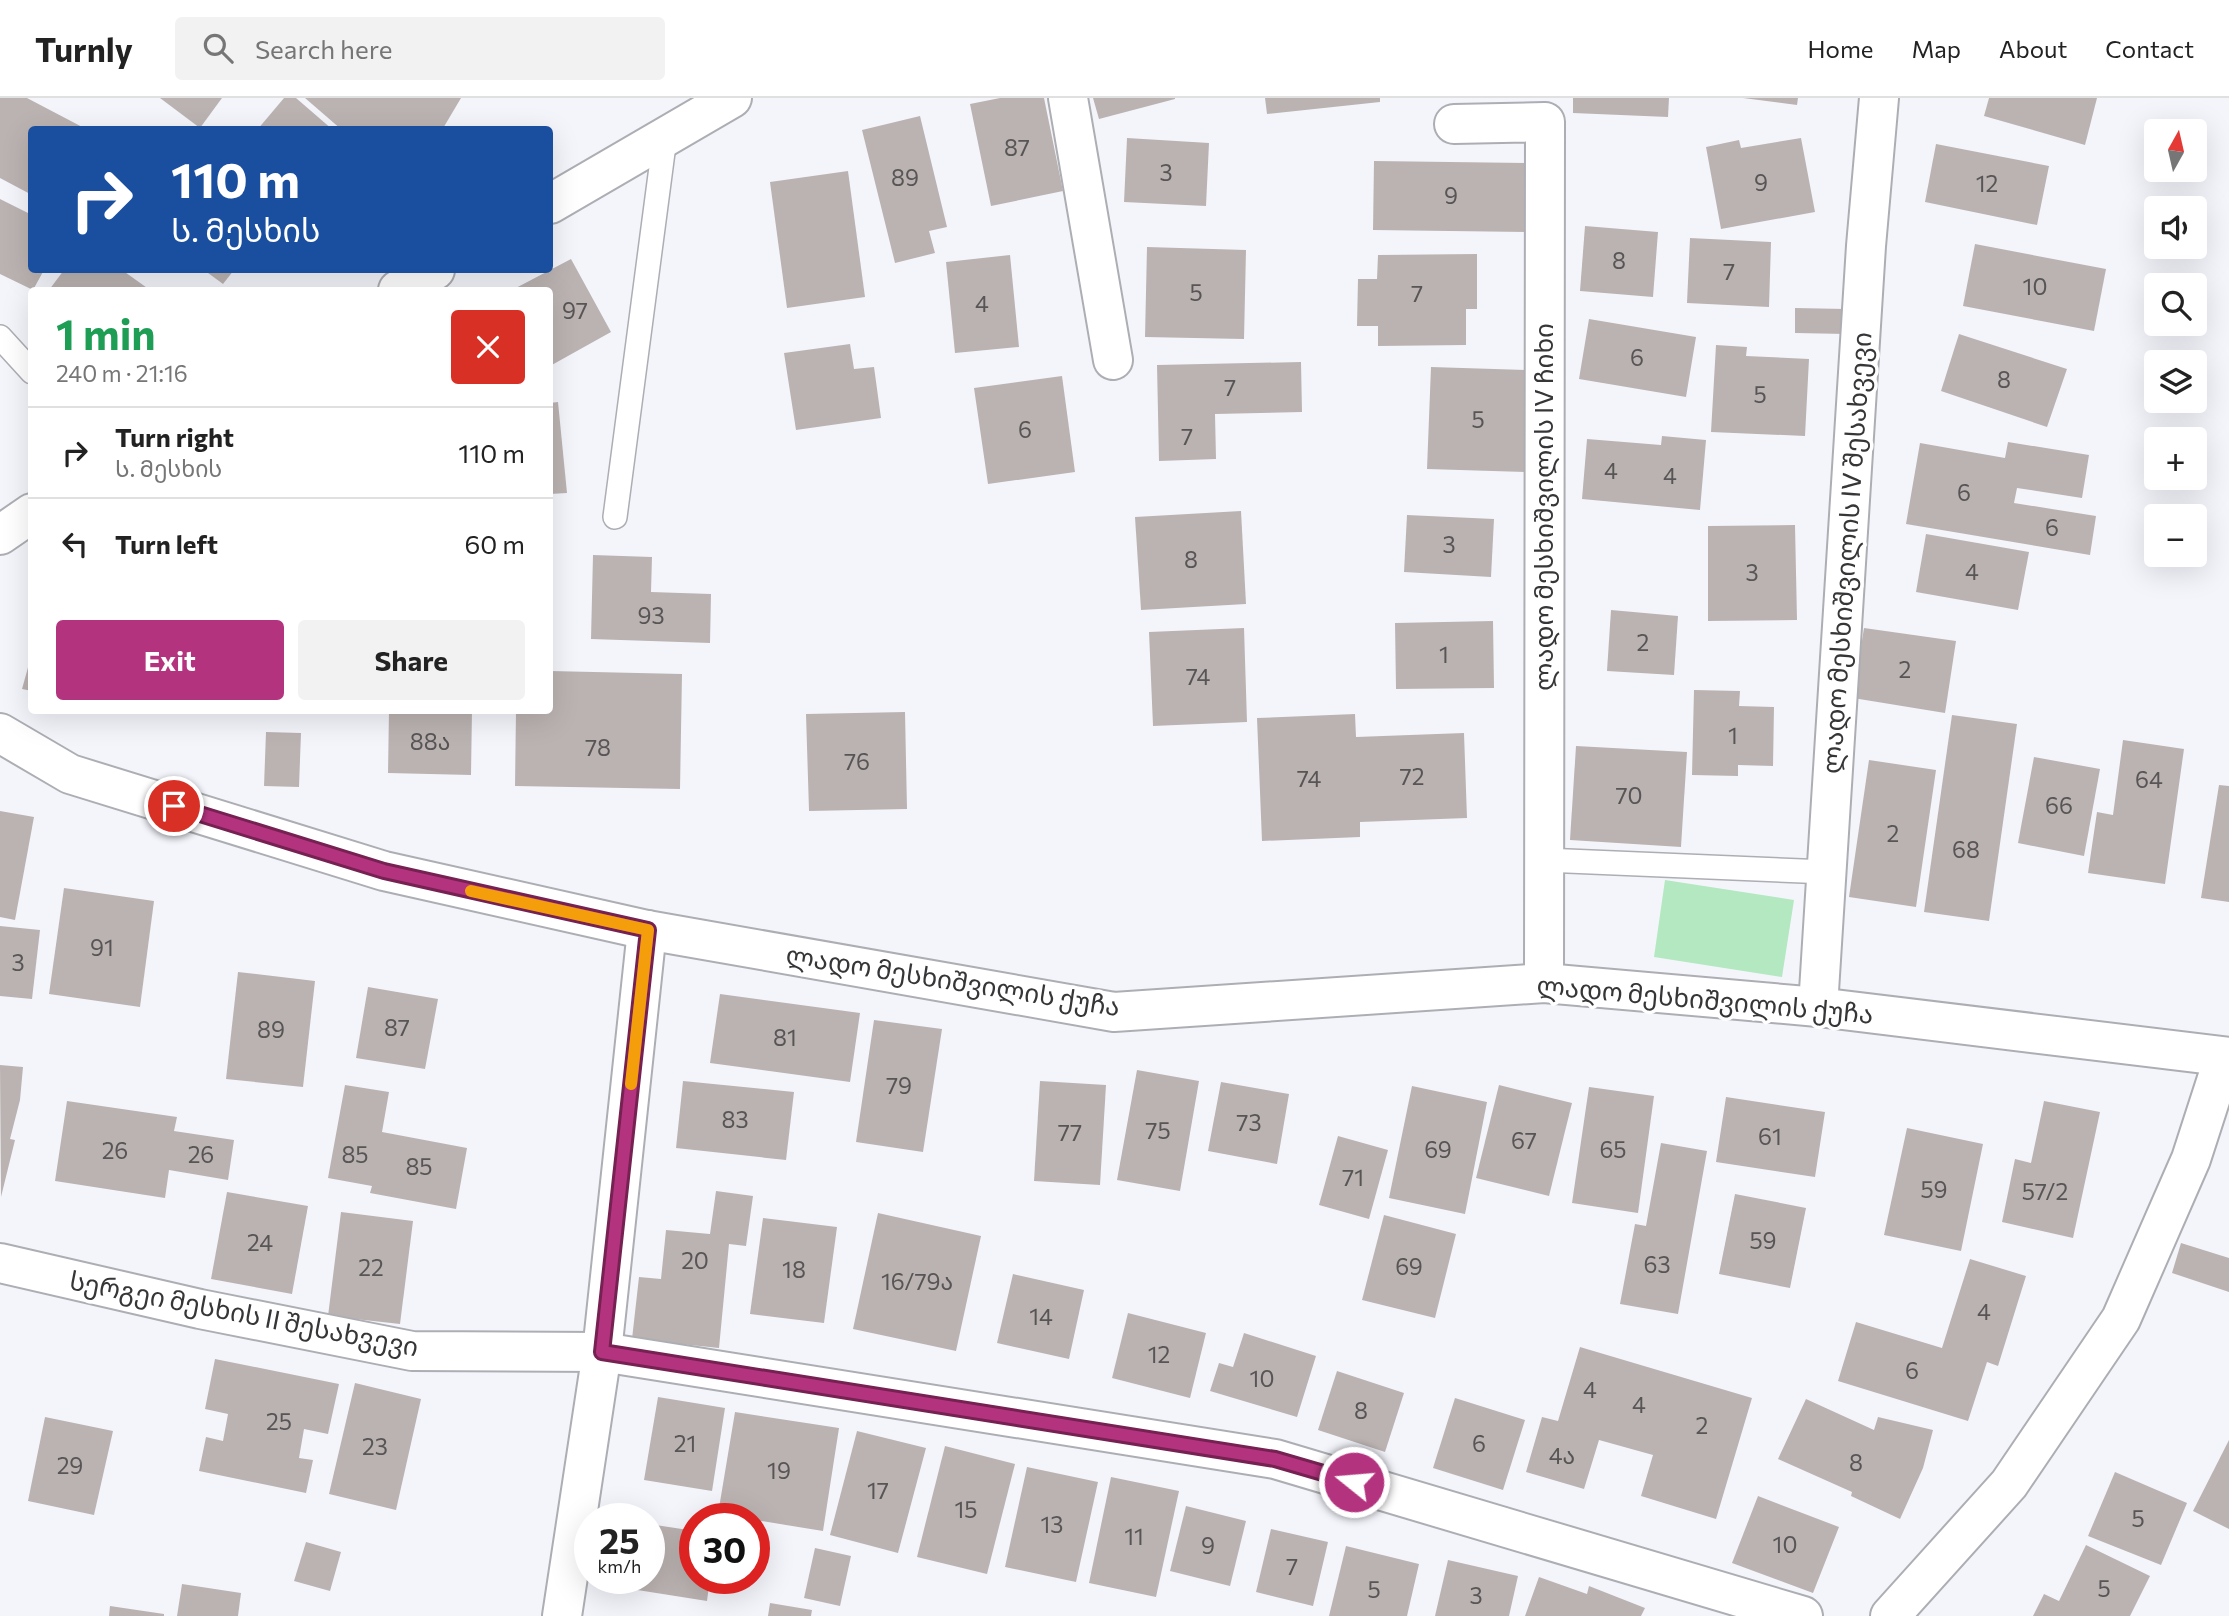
<!DOCTYPE html>
<html lang="en">
<head>
<meta charset="utf-8">
<style>
	:root { --surface:#fff; --page:#f2f2f2; --text:#222; --muted:#767676; --line:#e0e0e0; --accent:#b4337e }
	body { margin:0; font-family:Commissioner,"Noto Sans Georgian",sans-serif; background:var(--page); color:var(--text); height:100vh; display:flex; flex-direction:column; font-size:26px; white-space:nowrap }
	* { box-sizing:border-box; margin:0 }
	p { font-size:23px; color:var(--muted) }
	.icon { flex:none; width:38px; height:38px; fill:none; stroke:currentColor; stroke-width:2; stroke-linecap:round; stroke-linejoin:round }
	.map { position:relative; flex:1; overflow:hidden }
	.panel { position:absolute; left:28px; top:189px; width:525px; height:427px; display:flex; flex-direction:column; background:var(--surface); border-radius:7px; box-shadow:0 7px 28px #0002 }
	.panel>* { flex:none }
	.banner { position:absolute; left:28px; top:28px; width:525px; height:147px; border-radius:7px; box-shadow:0 7px 28px #0002; background:#1a4fa0; color:#fff; overflow:hidden }
	.needle { width:46px; rotate:8deg }
	.tools { position:absolute; left:2144px; top:21px; display:grid; gap:14px }
	.tools a { display:grid; place-items:center; width:63px; height:63px; border-radius:7px; background:var(--surface); box-shadow:0 7px 28px #0002; font-size:35px }
	.speed { position:absolute; left:574px; top:1405px; display:flex; gap:14px; font-size:35px; font-weight:700; text-align:center }
	.speed>* { display:grid; place-content:center; width:91px; height:91px; border-radius:50%; background:var(--surface); box-shadow:0 7px 28px #0002; line-height:1 }
	.speed small { font-size:18px; font-weight:400 }
	.speed .limit { border:10px solid #d22; background:#fff; color:#111 }
	.pin { position:absolute; display:grid; place-items:center; width:60px; height:60px; color:#fff; margin:-30px; border:4px solid #fff; border-radius:50%; box-shadow:0 2px 7px #0007 }
	.me { position:absolute; width:77px; margin:-38px; rotate:287deg; stroke-linejoin:round; filter:drop-shadow(0 0 5px #0008) }
	.turn { display:flex; align-items:center; gap:24px; height:147px; padding:0 28px; font-size:32px }
	.turn .icon { width:91px; height:91px; stroke-width:2.5 }
	.turn b { display:block; font-size:49px; line-height:60px }
	.round { display:grid; place-items:center; flex:none; width:74px; height:74px; border-radius:7px; background:var(--page) }
	.headline { display:flex; align-items:center; justify-content:space-between; height:119px; padding:0 28px }
	h1 { font-size:42px; font-weight:700; line-height:52px; color:#1e9e55 }
	.action { display:flex; gap:14px; margin-top:auto; padding:14px 28px }
	.action a { flex:1; height:80px; border-radius:7px; background:var(--accent); color:#fff; font-size:28px; font-weight:700; line-height:80px; text-align:center }
	.action a+a { background:var(--page); color:var(--text) }
	ul { padding:0; list-style:none }
	li { display:flex; align-items:center; gap:21px; height:91px; padding:0 28px; border-top:2px solid var(--line) }
	li div { flex:1 }
	li b { display:block; font-size:26px }
	li em { font-style:normal }
	header { display:flex; align-items:center; gap:42px; box-sizing:border-box; height:98px; padding:0 35px; background:var(--surface); border-bottom:2px solid var(--line) }
	header strong { font-size:33px }
	nav { display:flex; gap:38px; margin-inline-start:auto; font-size:24px }
	.search { width:490px; height:63px; background:var(--page); display:flex; align-items:center; gap:18px; box-sizing:border-box; padding:0 24px; border-radius:7px; color:var(--muted); font-size:26px }
	.map>svg:first-child { display:block }
</style>
</head>
<body>
<header>
<strong>Turnly</strong>
<div class="search"><svg class="icon" aria-label="search" viewBox="0 0 24 24"><circle cx="10" cy="10" r="6"/><path d="M15 15l6 6"/></svg>Search here</div>
<nav><a>Home</a><a>Map</a><a>About</a><a>Contact</a></nav>
</header>
<div class="map">
<svg width="2229" height="1518" viewBox="0 0 2229 1518">
	<rect width="100%" height="100%" fill="#f4f5fb"/>
	<path fill="#b3e8c1" d="M1665,782L1794,802L1782,879L1654,859Z"/>
	<g fill="#bbb3b1">
		<path d="M0,0H27L88,32H32V97L0,80Z"/>
		<path d="M160,0H222L200,30Z"/>
		<path d="M284,0H296L333,32H257Z"/>
		<path d="M305,0H461L442,32H342Z"/>
		<path d="M1000,0H1044L1063,93L991,108L970,6Z"/>
		<path d="M1093,0H1175V1L1099,21Z"/>
		<path d="M1265,0H1380V4L1267,16Z"/>
		<path d="M1573,0H1669L1668,19L1573,15Z"/>
		<path d="M1743,0H1798L1797,7Z"/>
		<path d="M1989,0H2097L2085,47L1984,18Z"/>
		<path d="M920,18L947,129L929,133L935,155L895,165L862,32Z"/>
		<path d="M1127,40L1209,45L1206,108L1124,104Z"/>
		<path d="M1801,40L1815,114L1721,131L1706,49L1739,42L1741,50Z"/>
		<path d="M1936,46L2049,68L2037,127L1925,104Z"/>
		<path d="M1374,63L1528,65L1527,134L1373,132Z"/>
		<path d="M848,73L865,199L787,210L770,84Z"/>
		<path d="M0,101L32,117V172H44L33,192L0,176Z"/>
		<path d="M1585,128L1658,134L1653,199L1580,193Z"/>
		<path d="M1690,140L1771,144L1769,209L1687,205Z"/>
		<path d="M1975,146L2106,171L2094,233L1963,208Z"/>
		<path d="M1147,149L1246,152L1244,241L1145,239Z"/>
		<path d="M1477,156V211H1466V247L1378,248V228H1357L1358,181H1377L1378,157Z"/>
		<path d="M1010,157L1019,249L955,255L946,164Z"/>
		<path d="M571,161L611,234L550,268V192H512Z"/>
		<path d="M64,172H122L150,192H49Z"/>
		<path d="M204,172H234L223,186Z"/>
		<path d="M1795,210L1846,211V236L1795,235Z"/>
		<path d="M1589,221L1696,239L1686,299L1579,281Z"/>
		<path d="M1959,236L2067,271L2047,329L1941,293Z"/>
		<path d="M850,246L854,271L874,269L881,320L796,332L784,255Z"/>
		<path d="M1716,247L1747,249L1746,258L1809,261L1805,338L1711,334Z"/>
		<path d="M1301,264L1302,314L1215,316L1216,361L1159,363L1157,267Z"/>
		<path d="M1431,269L1528,272L1525,374L1427,371Z"/>
		<path d="M1062,278L1075,374L988,386L974,290Z"/>
		<path d="M558,304L567,395L550,396V305Z"/>
		<path d="M1662,338L1706,342L1700,412L1582,401L1587,341L1661,347Z"/>
		<path d="M2008,344L2089,357L2082,400L2017,390L2014,405L2096,418L2090,457L1906,426L1920,345L2005,360Z"/>
		<path d="M1241,413L1246,506L1141,512L1135,419Z"/>
		<path d="M1407,417L1494,421L1491,479L1404,474Z"/>
		<path d="M1795,427L1797,522L1708,523V428Z"/>
		<path d="M1926,436L2029,454L2018,512L1916,494Z"/>
		<path d="M593,457L652,459L651,494L711,496L710,545L591,541Z"/>
		<path d="M1611,512L1678,518L1674,577L1607,573Z"/>
		<path d="M1493,523L1494,590L1396,591L1395,525Z"/>
		<path d="M1244,530L1247,624L1153,628L1149,534Z"/>
		<path d="M1864,530L1956,543L1945,615L1853,600Z"/>
		<path d="M32,555V593L22,591Z"/>
		<path d="M550,573L682,576L680,691L515,688L516,612H550Z"/>
		<path d="M1694,592L1740,593L1739,608L1774,609L1773,668L1738,667V678L1692,677Z"/>
		<path d="M389,612H472L471,677L388,675Z"/>
		<path d="M905,614L907,711L809,713L806,616Z"/>
		<path d="M1355,616L1356,639L1464,635L1467,720L1360,724V739L1262,743L1257,620Z"/>
		<path d="M1952,617L2017,626L1989,823L1924,814Z"/>
		<path d="M266,634L301,635L299,689L264,688Z"/>
		<path d="M2123,642L2184,651L2165,786L2088,775L2097,714L2113,717Z"/>
		<path d="M1576,648L1687,654L1681,749L1570,742Z"/>
		<path d="M2034,659L2100,671L2084,758L2018,745Z"/>
		<path d="M1869,662L1936,672L1916,809L1849,799Z"/>
		<path d="M2219,687L2229,688V804L2201,800Z"/>
		<path d="M0,713L34,719L15,822L0,819Z"/>
		<path d="M64,790L154,803L140,909L49,896Z"/>
		<path d="M0,828L40,832L32,901L0,898Z"/>
		<path d="M238,874L315,883L303,989L226,981Z"/>
		<path d="M368,889L438,901L425,971L356,960Z"/>
		<path d="M720,896L860,915L850,984L710,965Z"/>
		<path d="M874,922L942,931L923,1054L856,1044Z"/>
		<path d="M0,967L23,969L20,1002L10,1041L15,1042L1,1099Z"/>
		<path d="M1137,972L1199,983L1180,1093L1117,1082Z"/>
		<path d="M683,983L794,994L786,1062L676,1050Z"/>
		<path d="M1040,983L1106,987L1100,1087L1034,1083Z"/>
		<path d="M1221,984L1289,996L1277,1066L1208,1053Z"/>
		<path d="M345,987L389,994L382,1034L467,1050L456,1111L370,1095L372,1088L328,1080Z"/>
		<path d="M1499,987L1572,1005L1549,1098L1476,1080Z"/>
		<path d="M1412,988L1487,1004L1465,1116L1389,1100Z"/>
		<path d="M1589,989L1654,998L1638,1115L1572,1105Z"/>
		<path d="M1726,999L1825,1014L1815,1079L1716,1064Z"/>
		<path d="M67,1003L177,1019L174,1033L234,1042L228,1082L169,1072L165,1100L55,1083Z"/>
		<path d="M2044,1003L2100,1014L2073,1140L2002,1124L2015,1061L2031,1065Z"/>
		<path d="M1907,1030L1983,1046L1961,1153L1884,1137Z"/>
		<path d="M1338,1038L1388,1052L1369,1121L1319,1107Z"/>
		<path d="M1661,1045L1707,1053L1678,1216L1620,1206L1635,1126L1646,1128Z"/>
		<path d="M716,1093L753,1098L746,1148L729,1146L719,1250L632,1241L639,1179L661,1181L666,1132L710,1136Z"/>
		<path d="M227,1094L308,1108L292,1196L211,1181Z"/>
		<path d="M1735,1096L1806,1110L1790,1190L1719,1176Z"/>
		<path d="M341,1114L413,1123L400,1226L328,1218Z"/>
		<path d="M878,1115L981,1138L956,1253L853,1231Z"/>
		<path d="M1384,1117L1456,1136L1435,1220L1362,1202Z"/>
		<path d="M763,1120L837,1129L824,1225L750,1216Z"/>
		<path d="M2181,1145L2229,1160V1194L2172,1175Z"/>
		<path d="M1970,1161L2026,1178L1998,1268L1987,1264L1968,1323L1838,1283L1856,1224L1942,1250Z"/>
		<path d="M1013,1176L1084,1192L1069,1261L997,1245Z"/>
		<path d="M1128,1215L1206,1235L1190,1300L1112,1280Z"/>
		<path d="M1244,1235L1316,1258L1297,1319L1210,1293L1219,1265L1233,1269Z"/>
		<path d="M1580,1249L1752,1300L1716,1421L1641,1398L1653,1357L1599,1342L1584,1391L1526,1374L1542,1319L1558,1323Z"/>
		<path d="M215,1261L339,1286L328,1336L304,1331L299,1360L313,1362L306,1395L199,1373L206,1339L223,1343L228,1316L205,1311Z"/>
		<path d="M1337,1273L1404,1295L1385,1354L1318,1332Z"/>
		<path d="M355,1285L421,1301L396,1412L329,1396Z"/>
		<path d="M658,1299L725,1310L712,1393L644,1382Z"/>
		<path d="M1455,1300L1525,1322L1503,1392L1433,1370Z"/>
		<path d="M1806,1301L1874,1332L1878,1319L1933,1332L1923,1370L1900,1421L1851,1398L1852,1394L1778,1361Z"/>
		<path d="M735,1314L839,1330L823,1433L718,1416Z"/>
		<path d="M45,1319L113,1333L94,1417L28,1403Z"/>
		<path d="M857,1333L926,1350L898,1455L830,1437Z"/>
		<path d="M2229,1342V1431L2193,1413Z"/>
		<path d="M945,1348L1015,1366L987,1476L917,1459Z"/>
		<path d="M1027,1369L1098,1384L1076,1484L1005,1469Z"/>
		<path d="M2115,1374L2187,1405L2161,1467L2088,1438Z"/>
		<path d="M1111,1379L1179,1393L1156,1499L1089,1485Z"/>
		<path d="M1758,1398L1839,1429L1813,1495L1732,1465Z"/>
		<path d="M1186,1408L1246,1423L1230,1488L1170,1473Z"/>
		<path d="M649,1426L695,1433V1480H710L707,1503L612,1488L613,1480H649Z"/>
		<path d="M1271,1431L1328,1444L1313,1508L1256,1494Z"/>
		<path d="M306,1444L341,1454L330,1493L294,1483Z"/>
		<path d="M2086,1447L2150,1478L2130,1518H2033L2044,1496L2059,1503Z"/>
		<path d="M1346,1448L1419,1466L1407,1518H1329Z"/>
		<path d="M815,1450L851,1458L840,1508L804,1500Z"/>
		<path d="M1448,1462L1518,1478L1509,1518H1435Z"/>
		<path d="M1539,1479L1587,1496L1589,1488L1645,1510L1641,1518H1525Z"/>
		<path d="M182,1486L241,1495L238,1518H177Z"/>
		<path d="M770,1505L812,1512L811,1518H768Z"/>
		<path d="M110,1508L164,1516V1518H109Z"/>
	</g>
	<g fill="none" stroke-linecap="round" stroke-linejoin="round">
		<defs>
			<g id="lane">
				<path d="M0,239L32,274"/>
				<path d="M615,419L665,39"/>
				<path d="M1544,762L1827,774"/>
			</g>
			<g id="street">
				<path d="M1068,0L1113,262"/>
				<path d="M1454,26L1545,24L1544,885"/>
				<path d="M1818,909L1866,148L1879,0"/>
				<path d="M0,1165L200,1211L412,1253L602,1254L1275,1361L1803,1518"/>
				<path d="M562,1518L602,1254L647,832"/>
			</g>
			<g id="secondary">
				<path d="M550,106L732,0"/>
				<path d="M398,192L435,172"/>
				<path d="M0,437L32,415"/>
				<path d="M0,635L70,676L384,773L647,832L1114,914L1544,885L1818,909L2229,959"/>
				<path d="M1890,1518L2009,1386L2121,1221L2191,1061L2224,959"/>
			</g>
		</defs>
		<use href="#lane" stroke="#adaeb4" stroke-width="26"/>
		<use href="#street" stroke="#adaeb4" stroke-width="42"/>
		<use href="#secondary" stroke="#adaeb4" stroke-width="42"/>
		<use href="#lane" stroke="#fff" stroke-width="23"/>
		<use href="#street" stroke="#fff" stroke-width="38"/>
		<use href="#secondary" stroke="#fff" stroke-width="38"/>
	</g>
	<g fill="none" stroke-linecap="round" stroke-linejoin="round">
		<defs>
			<path id="route" d="M174,708L384,773L648,832L602,1254L1275,1361L1354,1384"/>
		</defs>
		<use href="#route" stroke="#752152" stroke-width="18"/>
		<use href="#route" stroke="#b4337e" stroke-width="12"/>
		<path stroke="#f59e0b" stroke-width="12" d="M471,793L648,832L631,986"/>
	</g>
	<g text-anchor="middle" stroke-width="7" stroke-linejoin="round" paint-order="stroke">
		<g font-size="23" fill="#575556">
			<text x="1017" y="58">87</text>
			<text x="1166" y="83">3</text>
			<text x="905" y="88">89</text>
			<text x="1761" y="93">9</text>
			<text x="1987" y="94">12</text>
			<text x="1451" y="106">9</text>
			<text x="1619" y="171">8</text>
			<text x="1729" y="182">7</text>
			<text x="2035" y="197">10</text>
			<text x="1196" y="203">5</text>
			<text x="1417" y="204">7</text>
			<text x="982" y="214">4</text>
			<text x="575" y="221">97</text>
			<text x="1637" y="268">6</text>
			<text x="2004" y="290">8</text>
			<text x="1230" y="298">7</text>
			<text x="1760" y="305">5</text>
			<text x="1478" y="330">5</text>
			<text x="1025" y="340">6</text>
			<text x="1187" y="347">7</text>
			<text x="1611" y="381">4</text>
			<text x="1670" y="386">4</text>
			<text x="1964" y="403">6</text>
			<text x="2052" y="438">6</text>
			<text x="1449" y="455">3</text>
			<text x="1191" y="470">8</text>
			<text x="1972" y="482">4</text>
			<text x="1752" y="483">3</text>
			<text x="651" y="526">93</text>
			<text x="1643" y="553">2</text>
			<text x="1444" y="565">1</text>
			<text x="1905" y="580">2</text>
			<text x="1198" y="587">74</text>
			<text x="1733" y="646">1</text>
			<text x="430" y="652">88ა</text>
			<text x="598" y="658">78</text>
			<text x="857" y="672">76</text>
			<text x="1412" y="687">72</text>
			<text x="1309" y="689">74</text>
			<text x="2149" y="690">64</text>
			<text x="1629" y="706">70</text>
			<text x="2059" y="716">66</text>
			<text x="1893" y="744">2</text>
			<text x="1966" y="760">68</text>
			<text x="102" y="858">91</text>
			<text x="18" y="873">3</text>
			<text x="397" y="938">87</text>
			<text x="271" y="940">89</text>
			<text x="785" y="948">81</text>
			<text x="899" y="996">79</text>
			<text x="735" y="1030">83</text>
			<text x="1249" y="1033">73</text>
			<text x="1158" y="1041">75</text>
			<text x="1070" y="1043">77</text>
			<text x="1770" y="1047">61</text>
			<text x="1524" y="1051">67</text>
			<text x="1438" y="1060">69</text>
			<text x="1613" y="1060">65</text>
			<text x="115" y="1061">26</text>
			<text x="201" y="1065">26</text>
			<text x="355" y="1065">85</text>
			<text x="419" y="1077">85</text>
			<text x="1353" y="1088">71</text>
			<text x="1934" y="1100">59</text>
			<text x="2045" y="1102">57/2</text>
			<text x="1763" y="1151">59</text>
			<text x="260" y="1153">24</text>
			<text x="695" y="1171">20</text>
			<text x="1657" y="1175">63</text>
			<text x="1409" y="1177">69</text>
			<text x="371" y="1178">22</text>
			<text x="794" y="1180">18</text>
			<text x="917" y="1192">16/79ა</text>
			<text x="1984" y="1222">4</text>
			<text x="1041" y="1227">14</text>
			<text x="1159" y="1265">12</text>
			<text x="1912" y="1281">6</text>
			<text x="1262" y="1289">10</text>
			<text x="1590" y="1300">4</text>
			<text x="1639" y="1315">4</text>
			<text x="1361" y="1321">8</text>
			<text x="279" y="1332">25</text>
			<text x="1702" y="1336">2</text>
			<text x="685" y="1354">21</text>
			<text x="1479" y="1354">6</text>
			<text x="375" y="1357">23</text>
			<text x="1562" y="1366">4ა</text>
			<text x="1856" y="1373">8</text>
			<text x="70" y="1376">29</text>
			<text x="779" y="1381">19</text>
			<text x="878" y="1401">17</text>
			<text x="966" y="1420">15</text>
			<text x="2138" y="1429">5</text>
			<text x="1052" y="1435">13</text>
			<text x="1134" y="1447">11</text>
			<text x="1785" y="1455">10</text>
			<text x="1208" y="1456">9</text>
			<text x="1292" y="1477">7</text>
			<text x="2104" y="1499">5</text>
			<text x="1374" y="1500">5</text>
			<text x="1476" y="1506">3</text>
		</g>
		<g font-size="26" fill="#363638" stroke="#fff">
			<text transform="translate(1544 409) rotate(-90)" y="9">ლადო მესხიშვილის IV ჩიხი</text>
			<text transform="translate(1847 455) rotate(-86)" y="9">ლადო მესხიშვილის IV შესახვევი</text>
			<text transform="translate(953 883) rotate(9)" y="9">ლადო მესხიშვილის ქუჩა</text>
			<text transform="translate(1705 902) rotate(5)" y="9">ლადო მესხიშვილის ქუჩა</text>
			<text transform="translate(244 1216) rotate(11)" y="9">სერგეი მესხის II შესახვევი</text>
		</g>
	</g>
</svg>
<div class="tools">
<a><svg class="needle" viewBox="-14 -14 28 28"><path d="M0-13l5 13h-10z" fill="#e53935"/><path d="M0 13l5-13h-10z" fill="#767676"/></svg></a>
<a><svg class="icon" aria-label="sound" viewBox="0 0 24 24"><path d="M4 9h4l5-4v14l-5-4H4zM17 9q2 3 0 6"/></svg></a>
<a><svg class="icon" aria-label="search" viewBox="0 0 24 24"><circle cx="10" cy="10" r="6"/><path d="M15 15l6 6"/></svg></a>
<a><svg class="icon" aria-label="layers" viewBox="0 0 24 24"><path d="M12 4l9 5-9 5-9-5zM3 14l9 5 9-5"/></svg></a>
<a>+</a>
<a>−</a>
</div>
<div class="speed"><div>25<small>km/h</small></div><div class="limit">30</div></div>
<div class="pin" style="left:174px;top:708px;background:#d93025"><svg class="icon" aria-label="arrive" viewBox="0 0 24 24"><path d="M6 21V4h12l-3 4 3 4H6"/></svg></div>
<svg class="me" style="left:1354px;top:1384px" viewBox="-20 -20 40 40"><circle r="17" fill="#b4337e" stroke="#fff" stroke-width="3"/><path d="M0-11L8 9 0 5-8 9z" fill="#fff"/></svg>
<div class="banner">
<div class="turn"><svg class="icon" aria-label="right" viewBox="0 0 24 24"><path d="M7 20v-9h11M14 6l5 5-5 5"/></svg><div><b>110 m</b>Ს. Მესხის</div></div>
</div>
<section class="panel">
<div class="headline"><div><h1>1 min</h1><p>240 m · 21:16</p></div><a class="round" style="background:#d93025;color:#fff"><svg class="icon" aria-label="close" viewBox="0 0 24 24"><path d="M6 6l12 12M18 6L6 18"/></svg></a></div>
<ul>
<li><svg class="icon" aria-label="right" viewBox="0 0 24 24"><path d="M7 20v-9h11M14 6l5 5-5 5"/></svg><div><b>Turn right</b><p>Ს. Მესხის</p></div><em>110 m</em></li>
<li><svg class="icon" aria-label="left" viewBox="0 0 24 24"><path d="M17 20v-9H6M10 6l-5 5 5 5"/></svg><div><b>Turn left</b></div><em>60 m</em></li>
</ul>
<div class="action"><a>Exit</a><a>Share</a></div>
</section>
</div>
</body>
</html>
